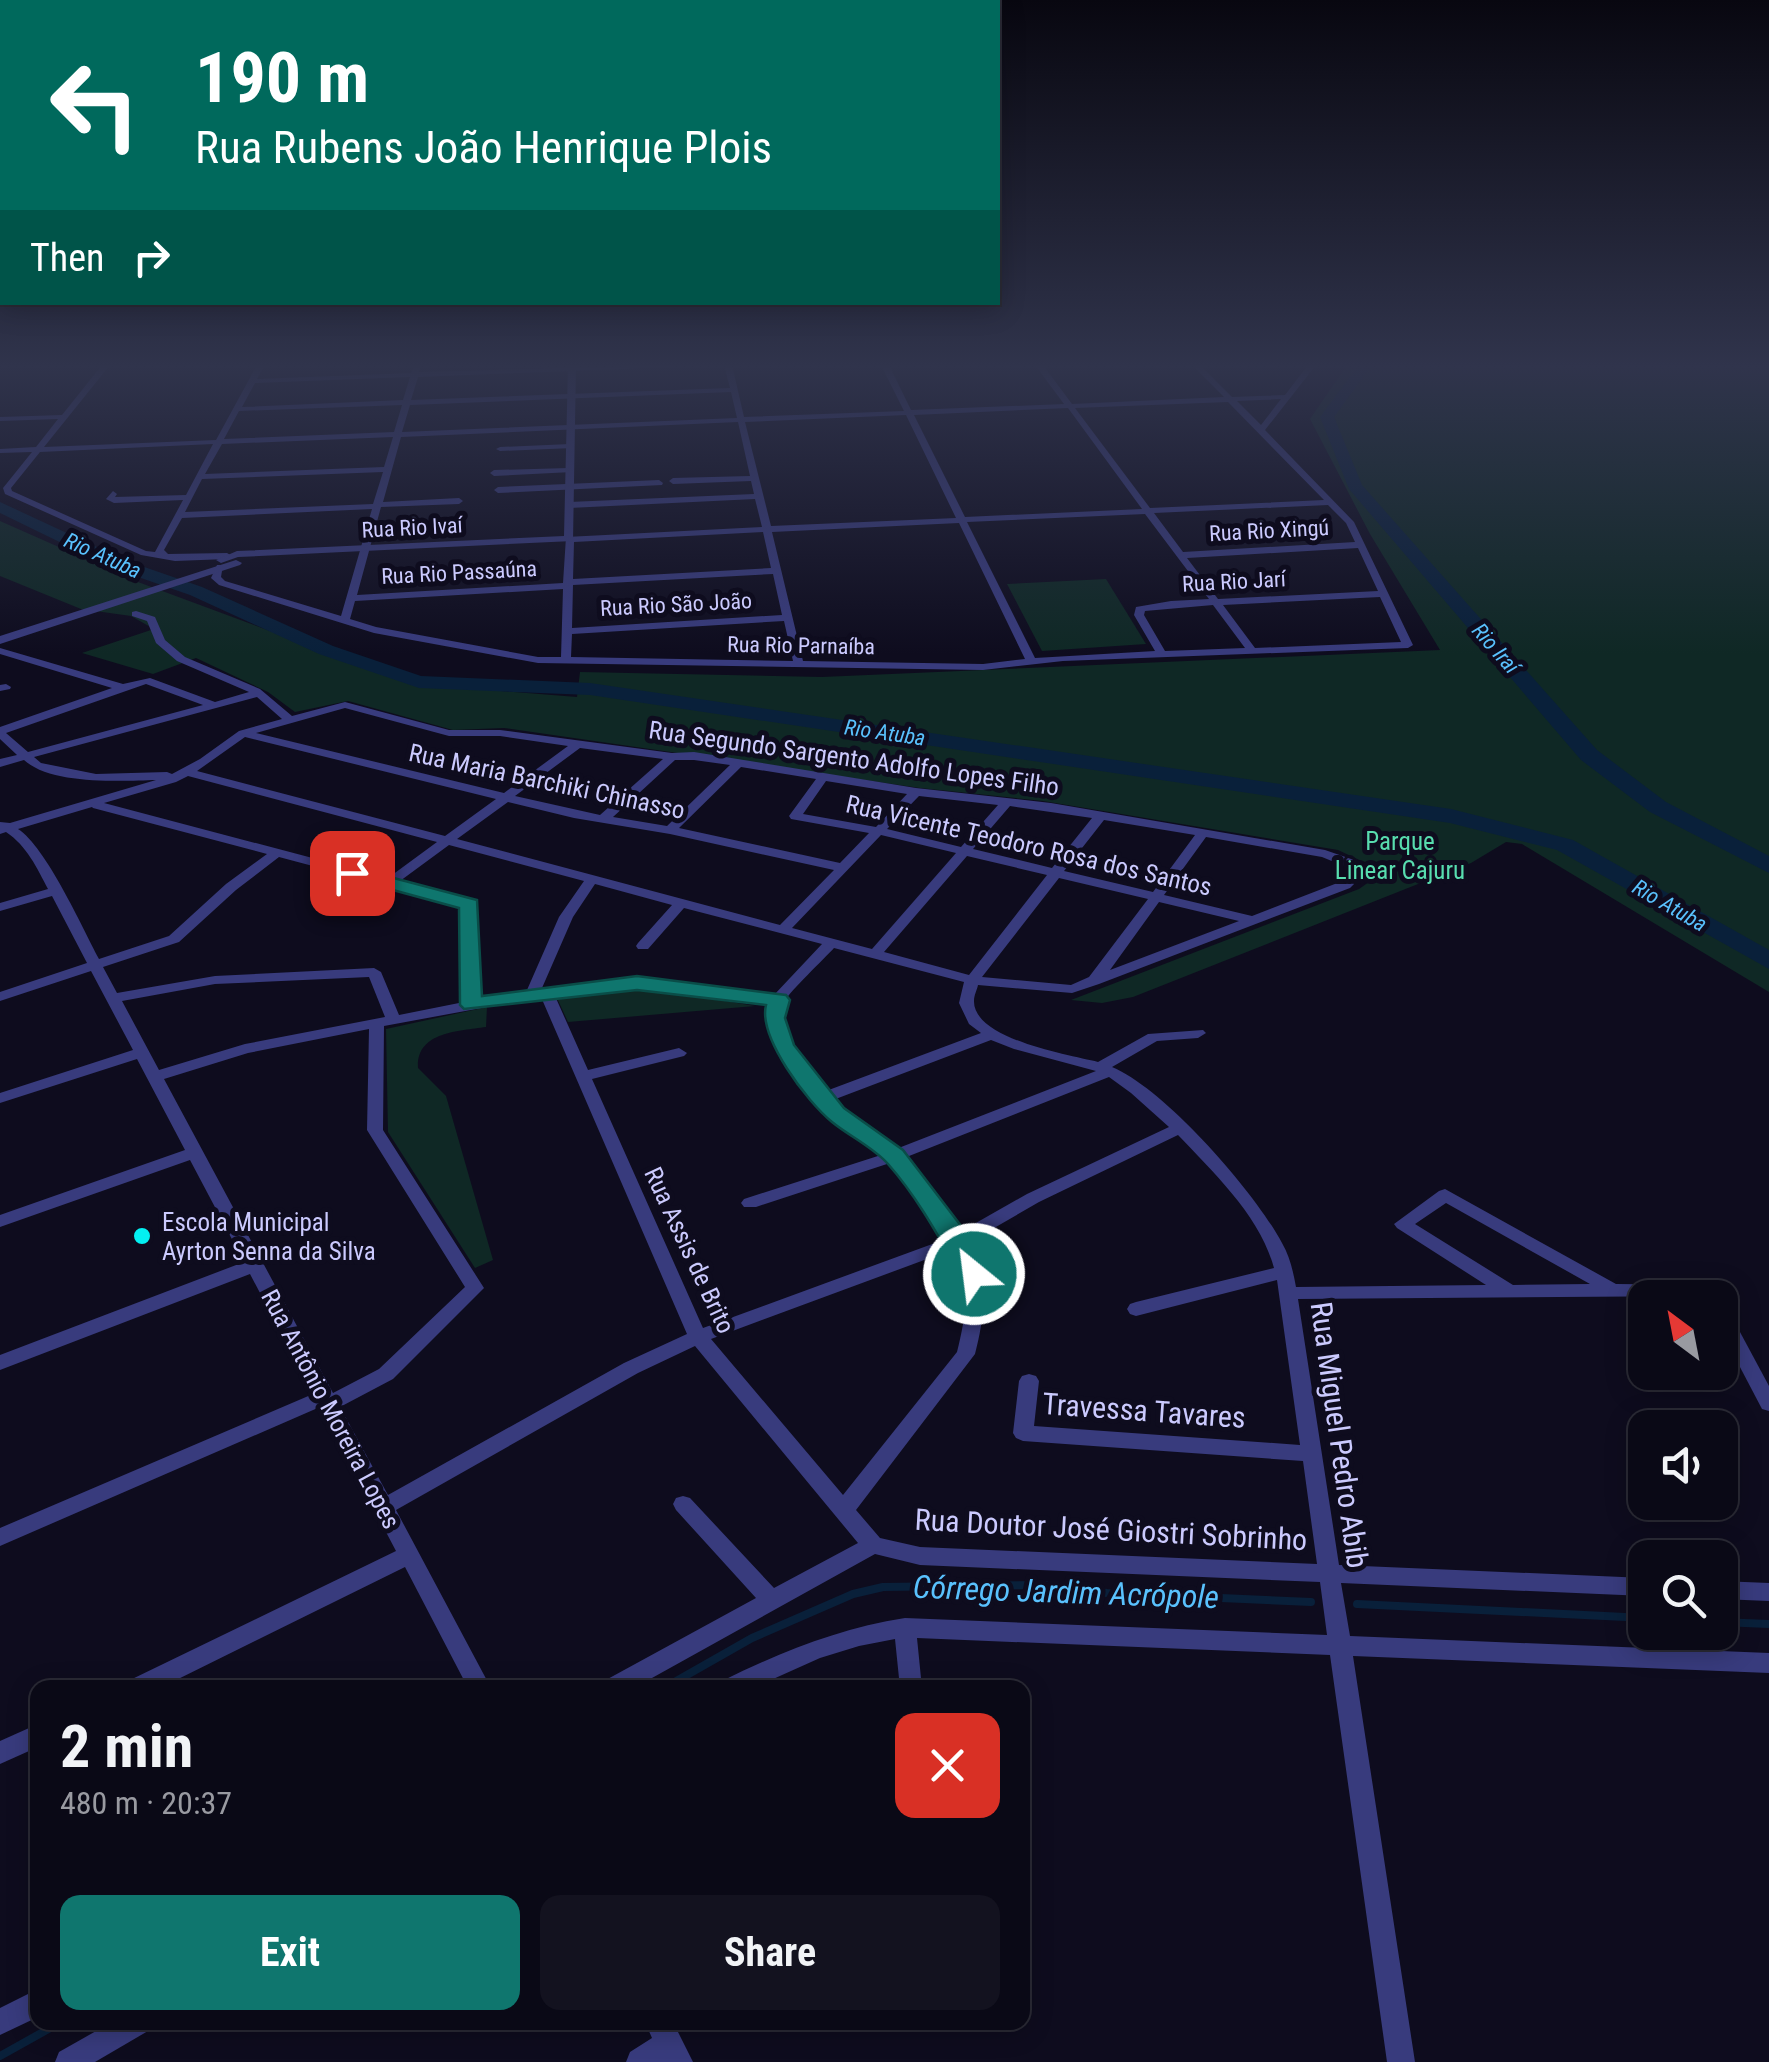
<!DOCTYPE html>
<html lang="en">
<head>
<meta charset="utf-8">
<style>
	:root { --surface:#0a0916; --page:#13121f; --text:#f1f3f6; --muted:#999aa1; --line:#2a2a35; --accent:#0f766e }
	body { margin:0; font-family:"Roboto Condensed",sans-serif; background:var(--page); color:var(--text); height:100vh; display:flex; flex-direction:column; font-size:38px; white-space:nowrap }
	* { box-sizing:border-box; margin:0 }
	p { font-size:32px; color:var(--muted) }
	.icon { flex:none; width:55px; height:55px; fill:none; stroke:currentColor; stroke-width:2; stroke-linecap:round; stroke-linejoin:round }
	.map { position:relative; flex:1; overflow:hidden }
	.side { position:absolute; left:30px; top:1680px; width:1000px; height:350px; display:flex; flex-direction:column; background:var(--surface); border-radius:20px; box-shadow:0 5px 25px #0003,0 0 0 2px var(--line) }
	.side>* { flex:none }
	.top-card { position:absolute; left:0px; top:0px; width:1000px; height:305px; box-shadow:0 5px 25px #0003,0 0 0 2px var(--line); background:#00695c; color:#fff; overflow:hidden }
	.needle { width:65px; rotate:328deg }
	.controls { position:absolute; left:1628px; top:1280px; display:grid; gap:20px }
	.controls a { display:grid; place-items:center; width:110px; height:110px; border-radius:20px; background:var(--surface); box-shadow:0 5px 25px #0003,0 0 0 2px var(--line); font-size:50px }
	.pin { position:absolute; display:grid; place-items:center; width:85px; height:85px; color:#fff; margin:-42px; border-radius:20px; box-shadow:0 5px 15px #0006 }
	.me { position:absolute; width:110px; margin:-55px; rotate:331deg; stroke-linejoin:round; filter:drop-shadow(0 0 8px #0008) }
	.turn { display:flex; align-items:center; gap:35px; height:210px; padding:0 30px; font-size:45px }
	.turn .icon { width:130px; height:130px; stroke-width:2.5 }
	.turn b { display:block; font-size:70px; line-height:85px }
	.then { display:flex; align-items:center; height:95px; padding:0 30px; background:#0003; gap:20px; font-size:38px }
	.round { display:grid; place-items:center; flex:none; width:105px; height:105px; border-radius:20px; background:var(--page) }
	.summary { display:flex; align-items:center; justify-content:space-between; height:170px; padding:0 30px }
	h1 { font-size:60px; font-weight:700; line-height:75px }
	.primary-button { display:flex; gap:20px; margin-top:auto; padding:20px 30px }
	.primary-button a { flex:1; height:115px; border-radius:20px; background:var(--accent); color:#fff; font-size:40px; font-weight:700; line-height:115px; text-align:center }
	.primary-button a+a { background:var(--page); color:var(--text) }
	.map>svg:first-child { display:block }
</style>
</head>
<body>
<div class="map">
<svg width="1769" height="2062" viewBox="0 0 1769 2062">
	<rect width="100%" height="100%" fill="#0e0c1e"/>
	<g fill="#0f2825">
		<path d="M1347,365H1769V992L1522,844L1506,842L1471,863L1133,997L1102,1003L1071,1000L1359,889L1369,882L1372,874L1368,864L1338,850L1043,801L920,788L504,728L453,730L348,701L295,712L268,692L196,658L153,674L82,653L154,629L131,616L81,609L0,576V521L138,582L413,684L577,697L580,672L822,677L1440,650L1370,534L1310,419Z"/>
		<path d="M1106,579L1146,644L1042,651L1007,584Z"/>
		<path d="M615,989H654L755,1006L568,1022L557,998Z"/>
		<path d="M487,1007L486,1027C458,1031 416,1032 418,1068L446,1096L493,1260L475,1268L388,1132L386,1029Z"/>
	</g>
	<g fill="none" stroke-linecap="round" stroke-linejoin="round">
		<g stroke="#09203a" stroke-width="8">
			<path d="M1357,1604L1645,1618"/>
			<path d="M1720,1622L1769,1624"/>
			<path d="M664,1688L752,1638L853,1594L883,1587L1044,1585L1107,1593L1311,1602"/>
			<path d="M0,2056L61,2022"/>
		</g>
		<g fill="#09203a" fill-rule="evenodd">
			<path d="M1359,365H1372L1334,417L1362,485L1597,750L1666,802L1769,856V873L1650,812L1581,760L1349,489L1320,417Z"/>
			<path d="M0,502L127,561L202,587L333,646L421,676L590,683L1451,809L1573,840L1769,950V969L1557,850L1450,823L590,695L419,688L319,654L190,595L115,569L0,513Z"/>
		</g>
		<g fill="#383b7d" fill-rule="evenodd">
			<path d="M102,365H110L44,447L216,440L257,365H265L257,379L411,373L414,365L421,366L419,372L674,365L670,367L418,377L411,400L730,388L724,365H732L744,417L904,411L881,365H889L911,410L1064,404L1035,365H1043L1072,404L1224,397L1192,365H1200L1232,397L1285,395L1308,365H1316L1265,430L1354,522L1413,645L1408,648L1063,661L983,670L538,663L374,633L219,585L211,578L217,565H223L221,577L225,581L341,616L372,509L182,518L164,550L168,554L227,553L232,556L227,559L175,561L141,555L5,494L3,488L32,452L0,453V449L36,447L58,419L0,421V417L62,415ZM410,377L403,400L242,407L255,383ZM731,392L737,418L402,432L410,405ZM1281,399L1261,425L1237,401ZM1228,402L1324,500L1150,508L1075,408ZM402,405L394,432L224,439L239,411ZM1068,408L1142,509L965,517L914,415ZM906,415L956,518L771,526L745,422ZM738,422L750,476L673,478L669,481L673,484L751,481L754,494L569,502L565,505L569,508L755,499L762,527L566,537L563,583L357,595L381,507L459,504L463,501L459,498L383,502L401,437ZM393,437L384,467L205,474L222,444ZM213,444L186,495L115,497L117,494L113,491L106,499L114,503L183,500L155,552L146,551L12,491L11,488L40,452ZM383,472L373,504L185,512L202,479ZM1328,505L1346,523L1355,542L1183,552L1154,513ZM1145,514L1209,599L1171,601L1136,607L1134,615L1155,651L1035,658L967,522ZM959,523L1025,659L983,664L803,661L772,532ZM763,532L771,568L573,579L574,542ZM1358,548L1378,591L1218,599L1187,558ZM773,574L782,615L572,628L573,585ZM563,589L561,657H538L376,627L350,619L355,601ZM1380,597L1401,642L1255,648L1223,605ZM1213,605L1245,648L1165,651L1144,615L1145,611ZM784,621L793,661L571,657L572,634Z"/>
			<path d="M570,444L574,446L573,448L500,451L496,449L500,447Z"/>
			<path d="M569,468H572V472L494,476L490,473L494,470Z"/>
			<path d="M659,480L663,483L662,485L498,493L494,490L498,487Z"/>
			<path d="M136,611L155,617L165,640L185,657L260,689L292,716L345,702L449,730H500L672,753L694,752L916,788L1051,803L1325,850L1354,860L1363,875L1350,888L1099,984L1072,993L978,985C977,990 974,995 974,1001C973,1039 1069,1055 1098,1062L1148,1034L1203,1030L1206,1033L1198,1038L1157,1041L1112,1067C1165,1089 1255,1192 1282,1243C1290,1257 1293,1271 1296,1287L1486,1285L1397,1228L1394,1224L1439,1191L1445,1189L1616,1284L1715,1285L1722,1298L1720,1302V1298L1703,1296L1298,1299L1339,1565L1645,1578V1596L1341,1583L1350,1636L1769,1653V1673L1353,1656L1415,2062H1387L1330,1655L917,1638L922,1688H900L895,1639L859,1646L820,1658L753,1688H719L722,1681C781,1652 840,1628 905,1618L1327,1635L1320,1582L920,1565L875,1554L634,1688H601L604,1681L756,1598L676,1510L673,1504L676,1498L683,1496L690,1498L774,1588L858,1543L695,1346L638,1373L396,1510L491,1688H468L405,1567L160,1688H125L128,1681L396,1551L320,1407L0,1546V1528L313,1394L250,1274L0,1370V1355L244,1262L190,1160L0,1227V1215L185,1150L137,1059L0,1103V1093L133,1050L91,971L0,1001V992L87,963L52,896L0,911V903L48,889C37,868 27,846 6,832L0,834V822L10,823L156,780C121,781 51,785 24,760L0,767V759L17,755L0,739V727L112,688L0,654V648L123,684L150,678L215,702L249,692L177,661L156,643L147,621L132,616V612ZM146,684L203,705L28,752L6,733ZM257,697L282,719L239,731L200,759L172,774L167,772L96,774L41,763L34,757ZM345,708L449,736H500L568,746L504,793L256,733ZM245,737L496,799L445,836L197,771ZM580,748L663,759L600,815L515,796ZM675,760H694L730,765L667,826L613,817ZM741,767L816,779L789,816L791,819L869,833L840,863L679,828ZM188,776L437,842L388,878L104,803L176,782ZM826,781L907,794L876,827L803,814ZM919,796L998,805L961,847L887,829ZM508,802L574,818L670,834L834,870L780,925L457,839ZM1010,806L1092,818L1052,868L973,849ZM92,807L93,808L267,854L226,884L169,936L99,959C82,927 46,847 18,829ZM1104,820L1195,835L1153,892L1064,871ZM881,835L956,853L872,949L792,928ZM1206,837L1322,857L1344,866L1349,874L1340,882L1252,916L1164,895ZM449,845L584,881L559,917L527,990L478,999L477,904L475,901L400,881ZM967,856L1047,875L969,975L884,952ZM279,857L463,906L464,1002L399,1015L381,972L374,968L215,976L117,993L103,967L179,942L236,890ZM1059,878L1148,899L1089,977L1071,985L982,977ZM595,884L672,905L638,943L636,946L638,949H648L684,908L822,944L774,995H746L654,979L542,988L573,917ZM1159,902L1239,921L1110,970ZM834,948L964,982L959,1003L969,1024L981,1033L826,1091C808,1068 771,1033 785,1001C789,992 825,958 834,948ZM369,977L385,1017L245,1044L159,1070L122,1001L215,984ZM654,987L746,1003L770,1004L768,1028L778,1049L830,1118L881,1155L744,1199L741,1203L744,1207H756L890,1163L946,1239L703,1328L592,1079L684,1056L687,1053L679,1048L588,1070L555,996ZM541,997L687,1334L624,1363L388,1495L340,1407L393,1379L484,1288L383,1130L384,1026ZM369,1029L367,1130L465,1287L379,1369L333,1393L164,1079L248,1053ZM991,1040L1014,1049L1096,1071L896,1149L842,1110L833,1100ZM1109,1077L1131,1093L1169,1127L1027,1194L960,1232L904,1158ZM1178,1135C1214,1173 1260,1216 1274,1268L1136,1302L1130,1304L1127,1309L1130,1314L1136,1316L1277,1280L1300,1445L1034,1426L1039,1381L1036,1376L1029,1374L1022,1376L1019,1381L1013,1433L1016,1438L1023,1441L1303,1461L1317,1564L920,1547L880,1538L856,1510L975,1354C984,1319 991,1274 968,1243L1039,1202ZM1446,1203L1590,1284L1513,1285L1415,1224ZM954,1249C973,1276 965,1321 957,1352L843,1495L711,1339Z"/>
			<path d="M6,684L11,687L10,689L0,691V685Z"/>
			<path d="M1720,1304L1726,1306L1769,1386V1411L1762,1409L1720,1329Z"/>
			<path d="M1720,1581L1769,1583V1601L1720,1599Z"/>
			<path d="M38,1724V1747L0,1764V1741Z"/>
			<path d="M38,1989V2017L0,2035V2008Z"/>
			<path d="M112,2022H152L148,2031L95,2062H55L59,2052Z"/>
			<path d="M645,2022H673L693,2062H626L630,2052L652,2038Z"/>
		</g>
		<g fill="#383b7d" fill-rule="evenodd">
			<path d="M568,365H576L573,541L238,557L221,563L216,560L237,551L564,536Z"/>
			<path d="M236,560L242,563L240,565L0,644V636Z"/>
		</g>
	</g>
	<linearGradient id="sky" x2="0" y2="1"><stop stop-color="#080710"/><stop offset="0.56" stop-color="#30344c"/><stop offset="1" stop-color="#30344c" stop-opacity="0"/></linearGradient>
	<rect width="1769" height="654" fill="url(#sky)"/>
	<path fill="#0f766e" stroke="#0a4d48" stroke-width="2.5" d="M352,867L477,900L482,996L637,976L786,995L790,1000L785,1018L794,1045L844,1108L903,1150L968,1235L987,1274L983,1281H964C941,1241 919,1199 888,1164C873,1147 849,1136 832,1122C807,1102 758,1037 766,1005L637,990L464,1009L460,1005L459,908L345,877V869Z"/>
	<circle fill="#03f0f2" stroke="#0e0c1e" stroke-width="4" cx="142" cy="1236" r="10"/>
	<g text-anchor="middle" stroke-width="10" stroke-linejoin="round" paint-order="stroke">
		<g font-size="22" fill="#cbcafe" stroke="#0e0c1e">
			<text transform="translate(412 527) rotate(-3)" y="8">Rua Rio Ivaí</text>
			<text transform="translate(1269 530) rotate(-3)" y="8">Rua Rio Xingú</text>
			<text transform="translate(459 572) rotate(-3)" y="8">Rua Rio Passaúna</text>
			<text transform="translate(1234 581) rotate(-3)" y="8">Rua Rio Jarí</text>
			<text transform="translate(676 604) rotate(-3)" y="8">Rua Rio São João</text>
			<text transform="translate(801 645) rotate(1)" y="8">Rua Rio Parnaíba</text>
		</g>
		<g font-size="22" font-style="italic" fill="#59c1fd" stroke="#0e0c1e">
			<text transform="translate(103 555) rotate(24)" y="8">Rio Atuba</text>
			<text transform="translate(1496 648) rotate(49)" y="8">Rio Iraí</text>
			<text transform="translate(885 732) rotate(8)" y="8">Rio Atuba</text>
			<text transform="translate(1670 905) rotate(30)" y="8">Rio Atuba</text>
		</g>
		<g font-size="25" fill="#cbcafe" stroke="#0e0c1e">
			<text transform="translate(854 758) rotate(8)" y="9">Rua Segundo Sargento Adolfo Lopes Filho</text>
			<text transform="translate(547 781) rotate(12)" y="9">Rua Maria Barchiki Chinasso</text>
			<text transform="translate(1029 845) rotate(13)" y="9">Rua Vicente Teodoro Rosa dos Santos</text>
			<text transform="translate(690 1250) rotate(65)" y="9">Rua Assis de Brito</text>
			<text transform="translate(331 1409) rotate(62)" y="9">Rua Antônio Moreira Lopes</text>
		</g>
		<g font-size="25" fill="#58ddaf" stroke="#0e0c1e">
			<text x="1400" y="850">Parque<tspan x="1400" dy="29">Linear Cajuru</tspan></text>
		</g>
		<g font-size="25" fill="#cbcafe" stroke="#0e0c1e" text-anchor="start">
			<text x="162" y="1231">Escola Municipal<tspan x="162" dy="29">Ayrton Senna da Silva</tspan></text>
		</g>
		<g font-size="30" fill="#cbcafe" stroke="#0e0c1e">
			<text transform="translate(1144 1411) rotate(4)" y="10">Travessa Tavares</text>
			<text transform="translate(1339 1435) rotate(82)" y="10">Rua Miguel Pedro Abib</text>
			<text transform="translate(1111 1530) rotate(3)" y="10">Rua Doutor José Giostri Sobrinho</text>
		</g>
		<g font-size="32" font-style="italic" fill="#59c1fd" stroke="#0e0c1e">
			<text transform="translate(1066 1592) rotate(2)" y="11">Córrego Jardim Acrópole</text>
		</g>
	</g>
</svg>
<div class="controls">
<a><svg class="needle" viewBox="-14 -14 28 28"><path d="M0-13l5 13h-10z" fill="#e53935"/><path d="M0 13l5-13h-10z" fill="#999aa1"/></svg></a>
<a><svg class="icon" aria-label="sound" viewBox="0 0 24 24"><path d="M4 9h4l5-4v14l-5-4H4zM17 9q2 3 0 6"/></svg></a>
<a><svg class="icon" aria-label="search" viewBox="0 0 24 24"><circle cx="10" cy="10" r="6"/><path d="M15 15l6 6"/></svg></a>
</div>
<div class="pin" style="left:352px;top:873px;background:#d93025"><svg class="icon" aria-label="arrive" viewBox="0 0 24 24"><path d="M6 21V4h12l-3 4 3 4H6"/></svg></div>
<svg class="me" style="left:974px;top:1274px" viewBox="-20 -20 40 40"><circle r="17" fill="#0f766e" stroke="#fff" stroke-width="3"/><path d="M0-11L8 9 0 5-8 9z" fill="#fff"/></svg>
<div class="top-card">
<div class="turn"><svg class="icon" aria-label="left" viewBox="0 0 24 24"><path d="M17 20v-9H6M10 6l-5 5 5 5"/></svg><div><b>190 m</b>Rua Rubens João Henrique Plois</div></div>
<div class="then">Then<svg class="icon" aria-label="right" viewBox="0 0 24 24"><path d="M7 20v-9h11M14 6l5 5-5 5"/></svg></div>
</div>
<section class="side">
<div class="summary"><div><h1>2 min</h1><p>480 m · 20:37</p></div><a class="round" style="background:#d93025;color:#fff"><svg class="icon" aria-label="close" viewBox="0 0 24 24"><path d="M6 6l12 12M18 6L6 18"/></svg></a></div>
<div class="primary-button"><a>Exit</a><a>Share</a></div>
</section>
</div>
</body>
</html>
